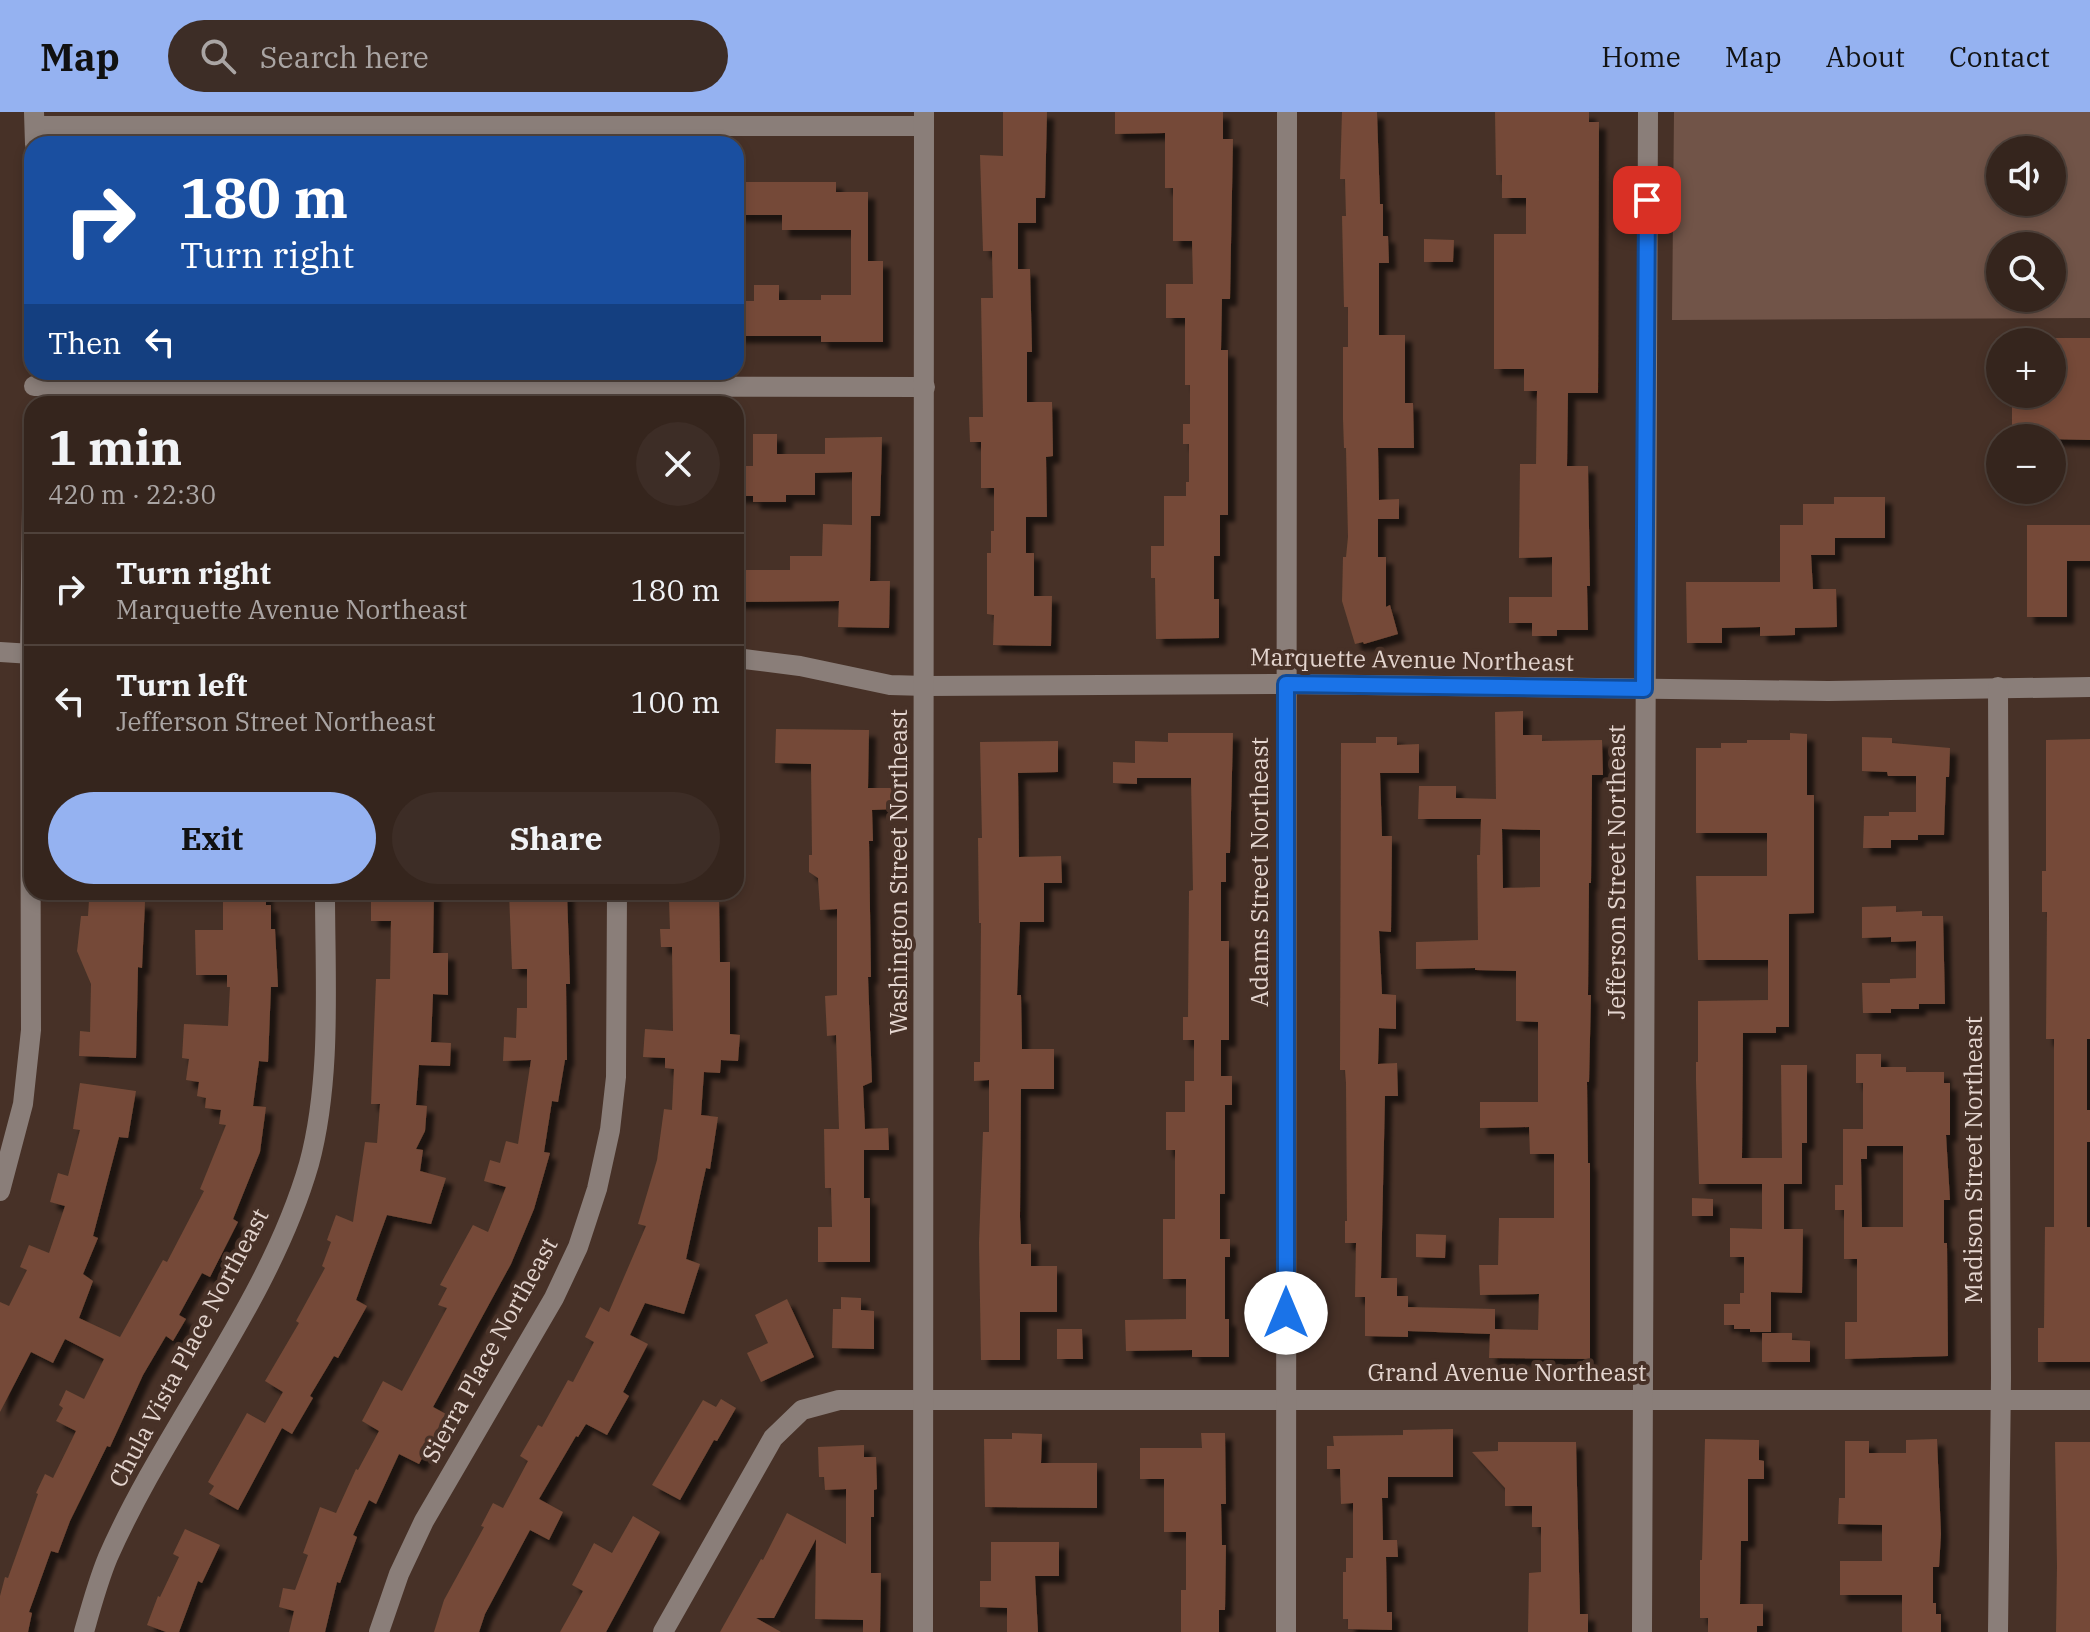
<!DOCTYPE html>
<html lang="en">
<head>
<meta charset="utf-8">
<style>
	:root { --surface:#35251d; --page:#3d2d26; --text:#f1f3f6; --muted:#aaa5a4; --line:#4f423b; --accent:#95b2f1 }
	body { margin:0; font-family:"IBM Plex Serif",serif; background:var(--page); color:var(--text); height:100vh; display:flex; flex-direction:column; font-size:30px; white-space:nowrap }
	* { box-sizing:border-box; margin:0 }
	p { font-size:26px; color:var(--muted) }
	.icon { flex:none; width:44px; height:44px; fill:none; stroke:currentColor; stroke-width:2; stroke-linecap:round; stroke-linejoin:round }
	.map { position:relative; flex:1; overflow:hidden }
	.side { position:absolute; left:24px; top:284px; width:720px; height:504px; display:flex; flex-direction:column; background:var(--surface); border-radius:24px; box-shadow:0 4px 12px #0003,0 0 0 2px var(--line) }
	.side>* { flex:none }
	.top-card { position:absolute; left:24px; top:24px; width:720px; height:244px; border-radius:24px; box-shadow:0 4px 12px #0003,0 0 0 2px var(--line); background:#1a4fa0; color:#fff; overflow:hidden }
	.tools { position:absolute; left:1986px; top:24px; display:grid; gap:16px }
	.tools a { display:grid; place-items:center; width:80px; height:80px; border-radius:50%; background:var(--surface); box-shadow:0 4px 12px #0003,0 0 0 2px var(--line); font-size:40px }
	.pin { position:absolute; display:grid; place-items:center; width:68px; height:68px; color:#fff; margin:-34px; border-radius:16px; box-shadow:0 4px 12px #0006 }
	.me { position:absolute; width:88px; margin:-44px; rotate:0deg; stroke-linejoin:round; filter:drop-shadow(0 0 6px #0008) }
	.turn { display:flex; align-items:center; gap:28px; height:168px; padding:0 24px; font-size:36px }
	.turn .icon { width:104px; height:104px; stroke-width:2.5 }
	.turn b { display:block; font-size:56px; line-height:68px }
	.then { display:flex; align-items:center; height:76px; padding:0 24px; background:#0003; gap:16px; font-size:30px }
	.round { display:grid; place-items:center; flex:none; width:84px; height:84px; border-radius:42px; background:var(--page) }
	.summary { display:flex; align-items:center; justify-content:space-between; height:136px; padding:0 24px }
	h1 { font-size:48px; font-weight:700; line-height:60px }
	.primary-button { display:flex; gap:16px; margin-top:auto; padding:16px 24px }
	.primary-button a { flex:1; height:92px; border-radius:48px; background:var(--accent); color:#111; font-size:32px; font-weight:700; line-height:92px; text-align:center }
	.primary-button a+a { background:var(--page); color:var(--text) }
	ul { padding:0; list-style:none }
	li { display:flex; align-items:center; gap:24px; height:112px; padding:0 24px; border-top:2px solid var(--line) }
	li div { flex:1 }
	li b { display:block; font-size:30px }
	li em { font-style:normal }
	header { display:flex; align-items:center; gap:48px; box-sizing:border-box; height:112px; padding:0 40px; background:var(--accent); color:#111 }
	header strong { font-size:38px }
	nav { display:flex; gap:44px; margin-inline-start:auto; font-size:28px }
	.search { width:560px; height:72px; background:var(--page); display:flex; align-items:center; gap:20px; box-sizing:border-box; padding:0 28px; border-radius:44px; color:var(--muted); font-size:30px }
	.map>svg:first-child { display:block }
</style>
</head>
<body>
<header>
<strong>Map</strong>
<div class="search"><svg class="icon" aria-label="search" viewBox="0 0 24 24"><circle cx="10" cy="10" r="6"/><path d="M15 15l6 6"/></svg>Search here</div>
<nav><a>Home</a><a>Map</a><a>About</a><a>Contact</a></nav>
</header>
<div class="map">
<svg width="2090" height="1520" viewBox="0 0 2090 1520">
	<defs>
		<filter id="shadow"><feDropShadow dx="7" dy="7" stdDeviation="2" flood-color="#0009"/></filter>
	</defs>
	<rect width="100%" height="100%" fill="#473127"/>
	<path fill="#715448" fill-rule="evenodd" d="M1674,0H2090V206L1672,208ZM2000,38H2052V90H2000ZM2000,134H2052V186H2000Z"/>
	<g fill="#744a37" fill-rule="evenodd" filter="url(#shadow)">
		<path d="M1003,0H1047L1045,86H1036V111H1018V157H1030L1032,240H1027V290H1052L1053,344L1046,345L1047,405H1026V441H1034V484H1052L1051,534L993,533L994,503L987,502V441H991V419H994V376H981V330H970L969,305H983L981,186H993L992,139H983L980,43L1003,44Z"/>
		<path d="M1115,0H1223V27H1233L1230,187H1222L1221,238H1228V403H1220V444H1214V487H1219V526L1156,527L1155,466H1151V434H1164V384H1186V370H1189V332H1183V312H1190V273H1185V206H1166V172H1193L1192,129H1173V76H1165V21L1115,22Z"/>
		<path d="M1342,0H1377L1380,92H1383V124H1388L1389,151H1379V223H1405V291H1413L1414,336H1378L1379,388L1399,387V407H1378V445H1386V495L1390,493L1398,522L1364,532L1363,530L1355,532L1342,489L1343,445H1346L1348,425L1346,336H1344L1343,307V235H1348V195H1344L1342,104H1346L1345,67H1340Z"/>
		<path d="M1495,0H1589V10H1599L1598,281H1568L1567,354H1588L1590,474H1587L1588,518H1557V524H1532V511H1509V485H1552V445L1519,446L1520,352H1536L1537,279H1524V257H1494V122H1526V86H1502V63H1496Z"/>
		<path d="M736,70H836V80H868V149H883V230H821V224H736V189H754V173H779V188H821V183H851V118H782V103H736Z"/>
		<path d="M1424,127L1454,128L1453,150H1424Z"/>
		<path d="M2052,226H2090V328L2012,326V285H2052Z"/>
		<path d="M753,322H777V342H825V326L882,325L880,404H871L870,469H890L889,516L838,515L839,489L736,490V458H790V444H822L823,412L852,413V360L815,361V383H786V390H753V384H736V354H753Z"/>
		<path d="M1834,385H1885V426H1835V443H1811L1813,477H1836L1837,515L1795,516V523L1760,524V515L1722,516V531H1687L1686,470H1780V413H1803V392H1834Z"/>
		<path d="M2027,413H2090V449H2067V505H2027Z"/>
		<path d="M1523,599V623H1542V629L1602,628L1603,663H1592L1591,771H1589L1588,883H1591L1589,970H1587L1588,1051H1590V1247L1489,1246L1490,1222L1408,1219V1225L1365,1224V1185H1355L1356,1131H1345V1109H1347L1346,971L1345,958H1340L1341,631H1376V625H1397V633L1419,632V661H1380L1382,724H1392L1391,820L1379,819L1382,882L1396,883V917L1379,916L1378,952L1397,951L1398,984H1385L1381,1166H1397V1184H1408V1195L1495,1197V1217L1538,1218L1539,1182L1480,1183L1479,1153H1498L1499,1106H1554V1042H1530L1529,1015L1480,1016V990H1538V910L1516,909V859L1475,858V856L1416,857V830L1478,828L1477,743H1480L1481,707H1418L1419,674H1456V686L1496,687L1495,600ZM1502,717L1540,718V775L1503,776Z"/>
		<path d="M776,617L869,618L868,676H895V697L872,698L873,729H869L871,865H868L872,970L863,974L865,1017L888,1016L889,1038H864V1086H870V1150H818V1115H832L831,1076H825L824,1017H839L836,923L827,924L825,884L837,883V797L820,798L818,766L809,760V743H812L811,652L775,651Z"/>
		<path d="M1168,621H1233L1230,741H1226V770H1221V829H1229V928H1221V964H1232V993H1225V1082H1220V1127H1230V1145H1225V1207H1229V1245H1192V1238L1126,1239L1125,1208L1186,1207V1167H1163V1107H1175V1038H1166V1000H1185V969H1194V928H1183V905H1188L1189,779L1193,778L1191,666H1137V672L1113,671V650L1135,651V629L1168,630Z"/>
		<path d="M1790,621L1807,622V683H1814V801L1789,802V915H1776V921H1743L1742,1046H1782L1781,953H1807V1031H1802V1072H1784V1117H1803L1802,1181L1771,1180V1220H1750V1217H1734V1213H1724V1192H1740V1181H1744V1145H1730V1116L1762,1117V1072H1699L1696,969V950H1698V889L1768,888V848H1698L1696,764H1767V721H1696V636H1721V631H1747V628H1790Z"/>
		<path d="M1862,625L1892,626V631L1950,636L1949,665H1946L1944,723H1918V728H1891V736H1863L1864,704H1889V700H1916V664H1888L1887,660L1862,659Z"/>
		<path d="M2090,627V927H2087V998H2090V1030H2087V1115H2090V1250H2038V1216H2044L2045,1115H2054V927H2046L2047,800H2042V759H2046V628Z"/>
		<path d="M1058,629V660L1018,661L1019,745L1061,744L1062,771H1044V810H1020L1017,883H1021L1022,937H1054V977H1021L1020,1105L1021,1132H1031V1154H1057V1200H1020V1248H981L979,1131L983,1020H989V968L974,969V950H980L981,811H979L978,726H982L980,630Z"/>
		<path d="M223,780H266V793H271V817H275L278,875H271L268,950L259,949L253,994L266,995L260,1040L233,1107L238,1110L210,1165L202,1161L179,1203L186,1207L173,1229L166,1224L143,1263L110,1335L107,1334L70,1409L58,1441L51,1439L29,1500L32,1501L28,1520H0V1484L5,1465L8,1466L38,1382L36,1381L45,1362L53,1366L76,1319L56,1309L63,1296L59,1293L66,1278L84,1287L104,1247L65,1227L53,1251L31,1240L0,1300V1190L9,1194L27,1158L20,1155L29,1133L49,1141L65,1094L50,1090L58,1061L68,1064L80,1018L73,1017L80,971L136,979L128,1026L119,1025L93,1124L98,1126L83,1162L93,1169L79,1206L120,1225L163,1148L167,1150L204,1079L200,1077L226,1013L219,1012L221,998L205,996L206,986L197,984L199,970L186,968L189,947L182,946L184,912L228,914L230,875H227V863H196L195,818H223Z"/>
		<path d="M371,780H434L433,841H448V883L433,882L431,930L451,931L450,954L419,953L416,993L427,994L425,1019L416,1037L423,1038L420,1059L446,1066L431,1112L387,1103L356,1188L367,1194L338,1246L334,1244L310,1284L313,1286L292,1322L282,1316L238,1398L209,1382L214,1374L208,1370L247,1301L265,1311L283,1280L265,1269L299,1211L296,1209L325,1156L322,1154L331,1130L327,1128L336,1103L353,1110L365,1030L377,1031L380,992H371L376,867H390L391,809H371Z"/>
		<path d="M509,780H567L570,872H566L567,948H565L558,990L552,989L544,1040L550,1041L534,1097L511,1152L433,1295L446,1302L419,1352L399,1342L376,1392L369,1388L353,1423L357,1425L340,1471L337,1470L325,1520H289L294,1499L279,1495L283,1476L295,1478L308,1443L303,1441L320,1395L336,1401L356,1357L358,1358L379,1319L362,1309L383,1269L402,1279L447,1196L438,1193L447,1176L440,1173L473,1113L488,1120L506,1075L484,1069L490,1048L500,1051L506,1029L518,1032L531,948L503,949L504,925L516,926L517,896H527V857H512Z"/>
		<path d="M719,787L720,850H730V922L740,923L738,949L721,948L720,961L704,960L701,1003L718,1005L710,1057L706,1056L686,1147L700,1152L684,1202L645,1191L630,1223L648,1232L623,1280L629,1284L607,1323L586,1312L578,1325L576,1324L539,1387L563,1400L549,1428L530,1418L485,1502L479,1520H434L444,1488L484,1415L481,1414L493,1391L503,1396L528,1349L520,1344L538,1313L542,1315L568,1268L573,1270L594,1230L585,1225L600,1195L609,1200L646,1114L638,1112L657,1048L664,997L672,998L674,957L665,956V946L643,945L645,917L673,919L672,835H661L660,817H670L669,788Z"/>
		<path d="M89,788L145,790L142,856L138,855L136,946L79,944L80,919L90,920L91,872L77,839L81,804H88Z"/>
		<path d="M1896,794V800L1922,799V804H1943L1945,892H1919V897H1891V901H1863L1862,871H1890V867L1916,866V829L1891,830V825L1862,826V795Z"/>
		<path d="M1856,942H1881V955H1906V960H1944V971H1950V1023H1946L1950,1088H1944V1131H1947L1948,1244L1845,1247V1210H1857V1147H1844V1098H1835V1073H1843V1017H1863V971H1856ZM1867,1034H1903V1115H1862L1861,1047H1867Z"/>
		<path d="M1692,1086L1713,1087V1104H1692Z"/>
		<path d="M1416,1122L1446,1123L1445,1146L1416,1145Z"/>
		<path d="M841,1185L861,1186V1198L874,1199V1237L832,1236L833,1197H841Z"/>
		<path d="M787,1187L814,1245L761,1270L747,1241L768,1231L755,1203Z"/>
		<path d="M1057,1217H1082L1083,1247H1057Z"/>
		<path d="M1762,1221H1792V1228L1810,1229V1250H1762Z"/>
		<path d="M721,1287L736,1296L717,1329L714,1328L680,1388L652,1373L703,1288L716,1295Z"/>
		<path d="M1453,1317V1365H1388V1386H1382L1383,1428H1397L1398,1445H1386L1387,1500H1392V1518L1348,1517V1507H1343V1460H1346V1446H1353V1391L1341,1392L1340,1357H1327V1334H1334L1333,1324L1403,1323V1318Z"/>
		<path d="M1012,1321L1042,1322L1041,1351H1097V1396L985,1395L984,1327H1012Z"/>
		<path d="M1201,1321H1225L1226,1392H1221L1222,1433H1226L1225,1498H1219V1520H1181V1478H1186V1420H1164V1367H1140V1336H1202Z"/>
		<path d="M1705,1327L1759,1328V1348L1764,1349V1367H1748V1429H1741L1740,1492H1763V1514H1757V1520H1708V1506H1700V1448H1702Z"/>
		<path d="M1937,1327L1941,1422L1939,1455H1933V1491H1936V1502H1941V1520H1902V1483H1840V1449H1882V1413L1838,1412L1839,1386H1845V1329H1869V1341H1906V1328Z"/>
		<path d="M1498,1330H1576L1580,1502H1588V1520H1528L1529,1461L1541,1460V1415H1532V1394H1505V1376L1472,1340L1498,1339Z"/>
		<path d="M2055,1330H2090V1520H2056L2057,1454Z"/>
		<path d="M864,1333V1345H876L877,1377L874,1378V1405H871V1461H881L880,1520H863V1508L815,1507L816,1427L774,1506H756L781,1520H720L761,1447L763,1448L787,1401L846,1432V1377L825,1378L824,1365H819L818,1335Z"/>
		<path d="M633,1404L660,1420L606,1520H560L583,1479L572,1473L594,1431L612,1441Z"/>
		<path d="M185,1417L220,1433L202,1471L198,1469L179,1520H166L147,1513L158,1484L160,1485L179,1445L173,1442Z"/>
		<path d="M991,1430H1059V1464H1035L1038,1520H1007V1496L980,1495V1469H991Z"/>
	</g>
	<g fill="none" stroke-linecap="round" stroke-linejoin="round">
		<g stroke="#8a7e79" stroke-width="20">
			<path d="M34,0L35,32"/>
			<path d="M35,14H924"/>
			<path d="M34,274L925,275"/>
			<path d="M0,540L32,542"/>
			<path d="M736,546L800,554L890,573L926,574L1286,572L1828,579L2090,575"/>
			<path d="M1998,575L2001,1266L1998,1520"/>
			<path d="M0,1079L23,992L31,918L30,542L32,396"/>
			<path d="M84,1520C91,1495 98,1469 108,1445C166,1313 269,1191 309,1052C332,967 325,867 325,780"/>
			<path d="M379,1520L399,1462L424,1409L554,1186L578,1135L597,1077L610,1018L616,965L617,780"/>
			<path d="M663,1520L773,1326L802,1298L839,1288H2090"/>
			<path d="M923,1520L924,0"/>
			<path d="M1286,1520L1287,0"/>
			<path d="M1642,1520L1648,0"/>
		</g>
	</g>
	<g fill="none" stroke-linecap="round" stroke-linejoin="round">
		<defs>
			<path id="route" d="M1286,1201V572L1644,577L1647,88"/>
		</defs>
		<use href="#route" stroke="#114b97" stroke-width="20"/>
		<use href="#route" stroke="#1a73e8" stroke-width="14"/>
	</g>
	<g text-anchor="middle" stroke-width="8" stroke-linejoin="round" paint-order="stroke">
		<g font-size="24" fill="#e4d5cf" stroke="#473127">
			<text transform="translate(1412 548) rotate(1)" y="8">Marquette Avenue Northeast</text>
			<text transform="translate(899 760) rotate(-90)" y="8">Washington Street Northeast</text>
			<text transform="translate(1260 760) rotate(-90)" y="8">Adams Street Northeast</text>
			<text transform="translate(1617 760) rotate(-90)" y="8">Jefferson Street Northeast</text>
			<text transform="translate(1974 1048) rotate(-90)" y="8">Madison Street Northeast</text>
			<text transform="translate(189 1236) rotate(-62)" y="8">Chula Vista Place Northeast</text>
			<text transform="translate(490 1238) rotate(-61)" y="8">Sierra Place Northeast</text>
			<text x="1507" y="1269">Grand Avenue Northeast</text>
		</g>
	</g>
</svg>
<div class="tools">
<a><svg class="icon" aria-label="sound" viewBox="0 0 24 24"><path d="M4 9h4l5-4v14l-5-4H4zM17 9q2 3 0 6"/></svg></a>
<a><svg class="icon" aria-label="search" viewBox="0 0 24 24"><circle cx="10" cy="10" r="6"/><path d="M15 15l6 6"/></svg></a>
<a>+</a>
<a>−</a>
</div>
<div class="pin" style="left:1647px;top:88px;background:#d93025"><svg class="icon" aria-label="arrive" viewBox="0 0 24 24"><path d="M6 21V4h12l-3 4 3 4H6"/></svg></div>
<svg class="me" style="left:1286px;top:1201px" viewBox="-20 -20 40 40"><circle r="19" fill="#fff"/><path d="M0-13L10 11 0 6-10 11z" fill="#1a73e8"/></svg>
<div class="top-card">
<div class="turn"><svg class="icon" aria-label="right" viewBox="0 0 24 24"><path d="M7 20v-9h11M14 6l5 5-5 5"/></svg><div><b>180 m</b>Turn right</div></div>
<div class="then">Then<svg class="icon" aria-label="left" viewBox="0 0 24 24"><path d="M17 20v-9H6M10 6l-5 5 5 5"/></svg></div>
</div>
<section class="side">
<div class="summary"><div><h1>1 min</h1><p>420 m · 22:30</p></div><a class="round"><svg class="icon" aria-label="close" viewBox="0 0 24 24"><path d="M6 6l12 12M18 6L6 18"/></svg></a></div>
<ul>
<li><svg class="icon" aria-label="right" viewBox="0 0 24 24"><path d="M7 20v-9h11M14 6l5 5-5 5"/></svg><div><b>Turn right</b><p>Marquette Avenue Northeast</p></div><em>180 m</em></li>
<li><svg class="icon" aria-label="left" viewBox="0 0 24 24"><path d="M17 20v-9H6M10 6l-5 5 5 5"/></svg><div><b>Turn left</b><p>Jefferson Street Northeast</p></div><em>100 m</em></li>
</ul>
<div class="primary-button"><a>Exit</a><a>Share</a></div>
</section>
</div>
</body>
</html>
